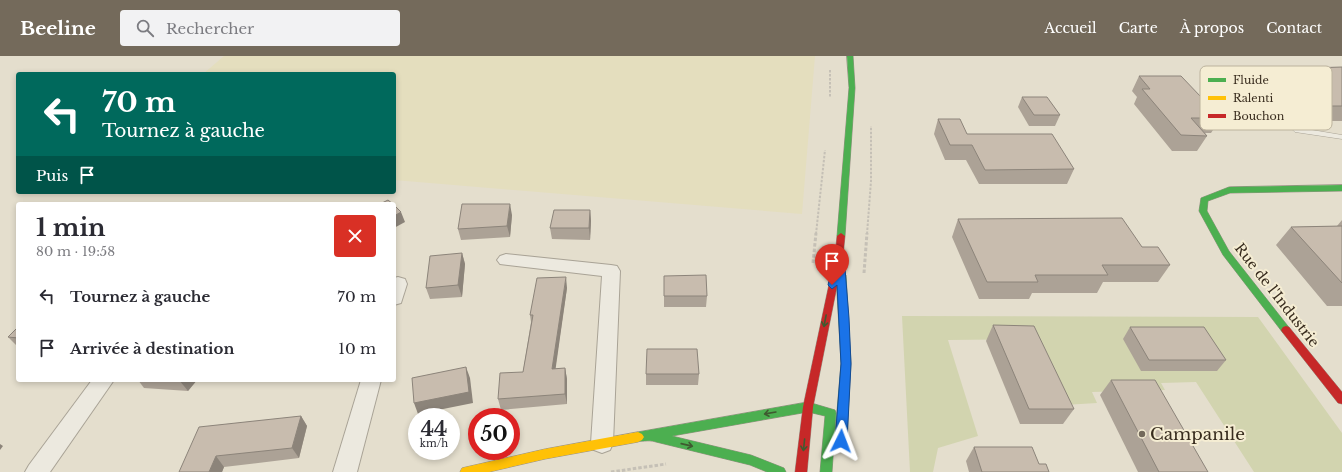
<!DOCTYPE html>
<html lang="fr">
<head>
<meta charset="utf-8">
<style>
	:root { --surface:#fff; --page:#f2f2f3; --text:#2b2b33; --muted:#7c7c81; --accent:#746a5b }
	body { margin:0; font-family:"Libre Baskerville",serif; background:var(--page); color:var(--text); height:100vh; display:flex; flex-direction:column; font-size:15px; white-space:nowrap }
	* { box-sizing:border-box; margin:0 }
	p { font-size:13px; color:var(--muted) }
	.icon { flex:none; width:22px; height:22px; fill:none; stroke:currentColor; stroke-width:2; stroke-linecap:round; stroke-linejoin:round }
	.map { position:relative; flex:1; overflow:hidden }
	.side { position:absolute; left:16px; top:146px; width:380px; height:180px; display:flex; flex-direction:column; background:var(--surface); border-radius:4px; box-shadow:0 2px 6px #0003 }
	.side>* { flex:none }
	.hud { position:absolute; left:16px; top:16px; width:380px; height:122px; border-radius:4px; box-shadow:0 2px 6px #0003; background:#00695c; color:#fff; overflow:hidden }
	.speed { position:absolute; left:408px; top:352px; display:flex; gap:8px; font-size:20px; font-weight:700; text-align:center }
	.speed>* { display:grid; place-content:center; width:52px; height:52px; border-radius:50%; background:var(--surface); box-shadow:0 2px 6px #0003; line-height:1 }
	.speed small { font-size:10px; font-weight:400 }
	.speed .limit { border:6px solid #d22; background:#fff; color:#111 }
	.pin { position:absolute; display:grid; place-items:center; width:34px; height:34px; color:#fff; margin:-41px -17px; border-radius:50% 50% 50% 0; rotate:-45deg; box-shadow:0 0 4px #0007 }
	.pin .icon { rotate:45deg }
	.me { position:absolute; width:44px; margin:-22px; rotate:3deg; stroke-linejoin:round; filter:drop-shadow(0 0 3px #0008) }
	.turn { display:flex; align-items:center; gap:14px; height:84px; padding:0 20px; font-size:18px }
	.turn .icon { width:52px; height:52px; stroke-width:2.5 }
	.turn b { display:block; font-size:28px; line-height:34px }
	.then { display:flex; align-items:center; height:38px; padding:0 20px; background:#0003; gap:8px; font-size:15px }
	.round { display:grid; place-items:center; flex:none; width:42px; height:42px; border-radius:4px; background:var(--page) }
	.overview { display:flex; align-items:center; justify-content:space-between; height:68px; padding:0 20px }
	h1 { font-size:24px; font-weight:800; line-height:30px }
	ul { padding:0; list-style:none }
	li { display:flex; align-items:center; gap:12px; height:52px; padding:0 20px }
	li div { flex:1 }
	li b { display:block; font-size:15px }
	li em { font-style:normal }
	header { display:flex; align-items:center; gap:24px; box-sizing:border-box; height:56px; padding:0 20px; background:var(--accent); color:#fff }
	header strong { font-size:19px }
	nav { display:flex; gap:22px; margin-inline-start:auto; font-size:14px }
	.search { width:280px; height:36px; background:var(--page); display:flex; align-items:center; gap:10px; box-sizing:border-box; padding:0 14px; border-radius:4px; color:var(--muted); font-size:15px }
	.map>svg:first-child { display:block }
</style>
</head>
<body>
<header>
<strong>Beeline</strong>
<div class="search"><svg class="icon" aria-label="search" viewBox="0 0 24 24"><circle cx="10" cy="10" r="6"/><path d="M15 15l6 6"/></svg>Rechercher</div>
<nav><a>Accueil</a><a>Carte</a><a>À propos</a><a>Contact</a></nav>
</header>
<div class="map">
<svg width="1342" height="416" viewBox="0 0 1342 416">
	<rect width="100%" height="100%" fill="#e4decd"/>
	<path fill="#e4debe" d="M224,0H815L802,158L394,124V18H203Z"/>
	<path fill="#d2d4af" d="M902,260L1258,261L1342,377V416H1254L1196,326L1161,327L1165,334L1092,336L1097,347L1064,349L1031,283L948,284L978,380L938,392L933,416H910Z"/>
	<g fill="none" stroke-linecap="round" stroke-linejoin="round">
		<defs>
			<path id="lane" d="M1287,13L1290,15L1289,16L1243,20L1300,72L1342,79V83L1295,76L1234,18L1237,16Z"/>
			<g id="street">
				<path d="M506,198L611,209L617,210L620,215L613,387L610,394L602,397L594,394L591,387L602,220L500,208L497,204L500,200Z"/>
				<path d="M398,221L405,223L407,228L401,247L394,249V222Z"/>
				<path d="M92,324H114L50,416H25L29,409Z"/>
				<path d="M361,324H381L357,416H333Z"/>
			</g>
			<g id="fast">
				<path d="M847,0H853L855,32L845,180L841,183L837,180L849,32Z"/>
				<path d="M1342,129V135L1230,137L1208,145L1207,155L1229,195L1291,274L1289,277H1283L1223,199L1199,155L1201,142L1229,131Z"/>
				<path d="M841,216L846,219L851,307L847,379L845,382L841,384L837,382L835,379L841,307L836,219Z"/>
				<path d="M808,346L835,354L836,357L832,416H820L825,360L808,356L672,380L751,399L784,412L786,416H767L750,409L656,386C647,383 642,387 634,384L632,381L634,378L638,376Z"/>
			</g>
			<path id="slow" d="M638,376L642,378L644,381L642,384L638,386L545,403L489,416H460L462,412L466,411L545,393Z"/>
			<g id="jam">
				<path d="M841,177L845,180L843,200L813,351L807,416H795L803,351L835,200L837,180Z"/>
				<path d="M1286,270L1289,271L1342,336V348L1338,347L1283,277L1281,274L1283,271Z"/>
			</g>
		</defs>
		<use href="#lane" stroke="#a9a396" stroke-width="1"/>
		<use href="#street" stroke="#a9a396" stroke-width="2"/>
		<use href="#fast" stroke="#999286" stroke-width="1"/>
		<use href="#slow" stroke="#999286" stroke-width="1"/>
		<use href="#jam" stroke="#999286" stroke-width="1"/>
		<g stroke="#c5c0b6" stroke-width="2" stroke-dasharray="2.5 1.5" stroke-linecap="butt">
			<path d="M830,14V41"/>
			<path d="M816,178L825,94"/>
			<path d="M867,178L871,125V70"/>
		</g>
		<g stroke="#c5c0b6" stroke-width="3" stroke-dasharray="3.5 2" stroke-linecap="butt">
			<path d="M813,207L816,177"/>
			<path d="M864,217L867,177"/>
			<path d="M611,416L666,408"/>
		</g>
		<use href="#lane" fill="#ece9df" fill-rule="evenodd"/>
		<use href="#street" fill="#ece9df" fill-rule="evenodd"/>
		<use href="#fast" fill="#4caf50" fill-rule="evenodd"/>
		<use href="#slow" fill="#ffc107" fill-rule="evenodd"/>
		<use href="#jam" fill="#c62828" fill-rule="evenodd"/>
	</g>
	<g fill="#aca296">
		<path d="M1342,11V65H1309L1269,27L1278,13Z"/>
		<path d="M1139,20L1221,62L1211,77H1205L1207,80L1197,95H1172L1134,48L1137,41L1132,35Z"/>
		<path d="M1022,41L1060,59L1055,70H1029L1018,51Z"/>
		<path d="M938,63L967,78L1074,113L1067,128H979L966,104H945L934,78Z"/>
		<path d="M590,154L591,165L590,184L552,183L550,172Z"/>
		<path d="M512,159L510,181L461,184L458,173Z"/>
		<path d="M958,163L1142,191L1170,209L1158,226H1103L1097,237H1032L1029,243H979L952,181Z"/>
		<path d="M1342,164V250H1327L1276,189L1291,171L1337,170Z"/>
		<path d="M462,197L465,208L462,241L430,243L426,232Z"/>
		<path d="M664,220L707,240L706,251H664Z"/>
		<path d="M567,232L555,313L565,312L567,323V348L501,354L498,343L523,316L531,266L530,259Z"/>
		<path d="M993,269L1074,353L1063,368H1020L986,285Z"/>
		<path d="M18,271V291L8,281Z"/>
		<path d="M1130,271L1226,304L1217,315H1141L1123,283Z"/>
		<path d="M646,318H699L698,329H646Z"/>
		<path d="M138,324H197L188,335L144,332Z"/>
		<path d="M1111,324L1208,416H1138L1100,339Z"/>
		<path d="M301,360L307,370L299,402L224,411L222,416H179Z"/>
		<path d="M974,391L1039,408L1049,416H969L966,405Z"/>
	</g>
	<g fill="#8c847a">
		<path d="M510,148L512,159L510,181L507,170Z"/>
		<path d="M590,154L591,165L590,184L589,172Z"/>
		<path d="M401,156L405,166L394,172V160Z"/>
		<path d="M462,197L465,208L462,241L458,229Z"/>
		<path d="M566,221L567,232L554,324L552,313Z"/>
		<path d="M466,311L470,322L473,347L418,358L414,347Z"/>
		<path d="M565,312L567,323V348L565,338Z"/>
		<path d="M179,324H197L188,335Z"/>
		<path d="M301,360L307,370L299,402L292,392Z"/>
		<path d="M0,388L3,390L0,394Z"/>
		<path d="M216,400L224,411L222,416H209Z"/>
	</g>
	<g fill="#c8bcae" stroke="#8c847a">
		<path d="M1342,11V50H1320L1278,13Z"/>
		<path d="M1139,20H1181L1221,62H1191L1207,80L1181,79L1142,33H1150Z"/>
		<path d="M1022,41H1047L1060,59H1034Z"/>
		<path d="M938,63H960L967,78H1052L1074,113L985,114L972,89H950Z"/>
		<path d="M388,144L393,148H380Z"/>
		<path d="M462,148H510L507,170L458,173Z"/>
		<path d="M394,149L401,156L394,160Z"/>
		<path d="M554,154H590L589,172H550Z"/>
		<path d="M1122,162L1142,191H1158L1170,209H1102L1108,219H1035L1038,226H987L958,163Z"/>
		<path d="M1342,170V227L1291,171Z"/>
		<path d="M462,197L458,229L426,232L430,200Z"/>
		<path d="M706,219L707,240H664V220Z"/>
		<path d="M566,221L552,313L565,312V338L498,343L500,317L523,316L533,259H530L537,222Z"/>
		<path d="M993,269L1034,270L1074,353H1029Z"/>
		<path d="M18,271V282L8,281Z"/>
		<path d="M1130,271H1204L1226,304H1149Z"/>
		<path d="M647,293H697L699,318H646Z"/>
		<path d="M466,311L469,336L414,347L412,322Z"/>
		<path d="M1111,324H1155L1208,416H1159Z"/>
		<path d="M301,360L292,392L216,400L209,416H179L199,371Z"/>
		<path d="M974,391H1032L1039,408H1046L1049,416H982Z"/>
	</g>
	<defs><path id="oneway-shaft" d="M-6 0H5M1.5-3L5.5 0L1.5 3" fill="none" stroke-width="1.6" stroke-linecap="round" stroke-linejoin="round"/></defs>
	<g stroke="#3f5a30">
		<use href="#oneway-shaft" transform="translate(825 265) rotate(101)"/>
		<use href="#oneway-shaft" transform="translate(770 357) rotate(170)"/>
		<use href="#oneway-shaft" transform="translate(687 389) rotate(13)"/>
		<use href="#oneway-shaft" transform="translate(804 389) rotate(96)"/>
	</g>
	<path fill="#1a73e8" stroke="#114b97" d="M839,197L844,200L849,262L851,308L847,385L845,389L841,390L837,389L835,385L841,308L837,229L832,233L828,229L835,200Z"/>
	<circle fill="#746a5b" stroke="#f5edd3" stroke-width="1.5" cx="1142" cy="378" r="4"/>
	<g text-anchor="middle" stroke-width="4" stroke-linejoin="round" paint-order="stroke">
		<g font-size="14" fill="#382c1e" stroke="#f5edd3">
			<text transform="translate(1277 239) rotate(52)" y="5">Rue de l'Industrie</text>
		</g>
		<g font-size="17" fill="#382c1e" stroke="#f5edd3" text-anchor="start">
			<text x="1150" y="384">Campanile</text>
		</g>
	</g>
	<rect x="1200" y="10" width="132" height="64" rx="6" fill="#f5edd3" stroke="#bcb39d" stroke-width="1"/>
	<rect x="1208" y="22" width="18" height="4" fill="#4caf50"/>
	<rect x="1208" y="40" width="18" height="4" fill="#ffc107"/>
	<rect x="1208" y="58" width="18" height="4" fill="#c62828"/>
	<g font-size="11" fill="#382c1e">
		<text x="1233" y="28">Fluide</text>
		<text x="1233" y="46">Ralenti</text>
		<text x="1233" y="64">Bouchon</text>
	</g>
</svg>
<div class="speed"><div>44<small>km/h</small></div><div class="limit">50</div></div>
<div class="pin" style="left:832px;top:229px;background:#d93025"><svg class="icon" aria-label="arrive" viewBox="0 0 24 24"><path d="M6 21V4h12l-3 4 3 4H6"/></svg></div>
<svg class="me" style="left:841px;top:385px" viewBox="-20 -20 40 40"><path d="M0-17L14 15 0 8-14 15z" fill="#1a73e8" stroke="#fff" stroke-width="4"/></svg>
<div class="hud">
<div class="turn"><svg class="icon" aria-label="left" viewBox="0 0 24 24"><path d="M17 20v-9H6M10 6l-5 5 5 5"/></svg><div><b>70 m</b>Tournez à gauche</div></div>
<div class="then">Puis<svg class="icon" aria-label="arrive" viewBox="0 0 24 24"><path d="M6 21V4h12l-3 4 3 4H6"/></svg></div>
</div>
<section class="side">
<div class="overview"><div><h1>1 min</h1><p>80 m · 19:58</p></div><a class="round" style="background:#d93025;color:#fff"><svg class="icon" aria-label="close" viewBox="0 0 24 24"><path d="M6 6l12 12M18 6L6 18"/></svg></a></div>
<ul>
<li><svg class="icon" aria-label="left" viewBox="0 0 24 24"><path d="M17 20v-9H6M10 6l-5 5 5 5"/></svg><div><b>Tournez à gauche</b></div><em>70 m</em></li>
<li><svg class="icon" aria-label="arrive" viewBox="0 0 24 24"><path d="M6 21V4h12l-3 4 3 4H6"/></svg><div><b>Arrivée à destination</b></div><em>10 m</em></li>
</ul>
</section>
</div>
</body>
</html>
